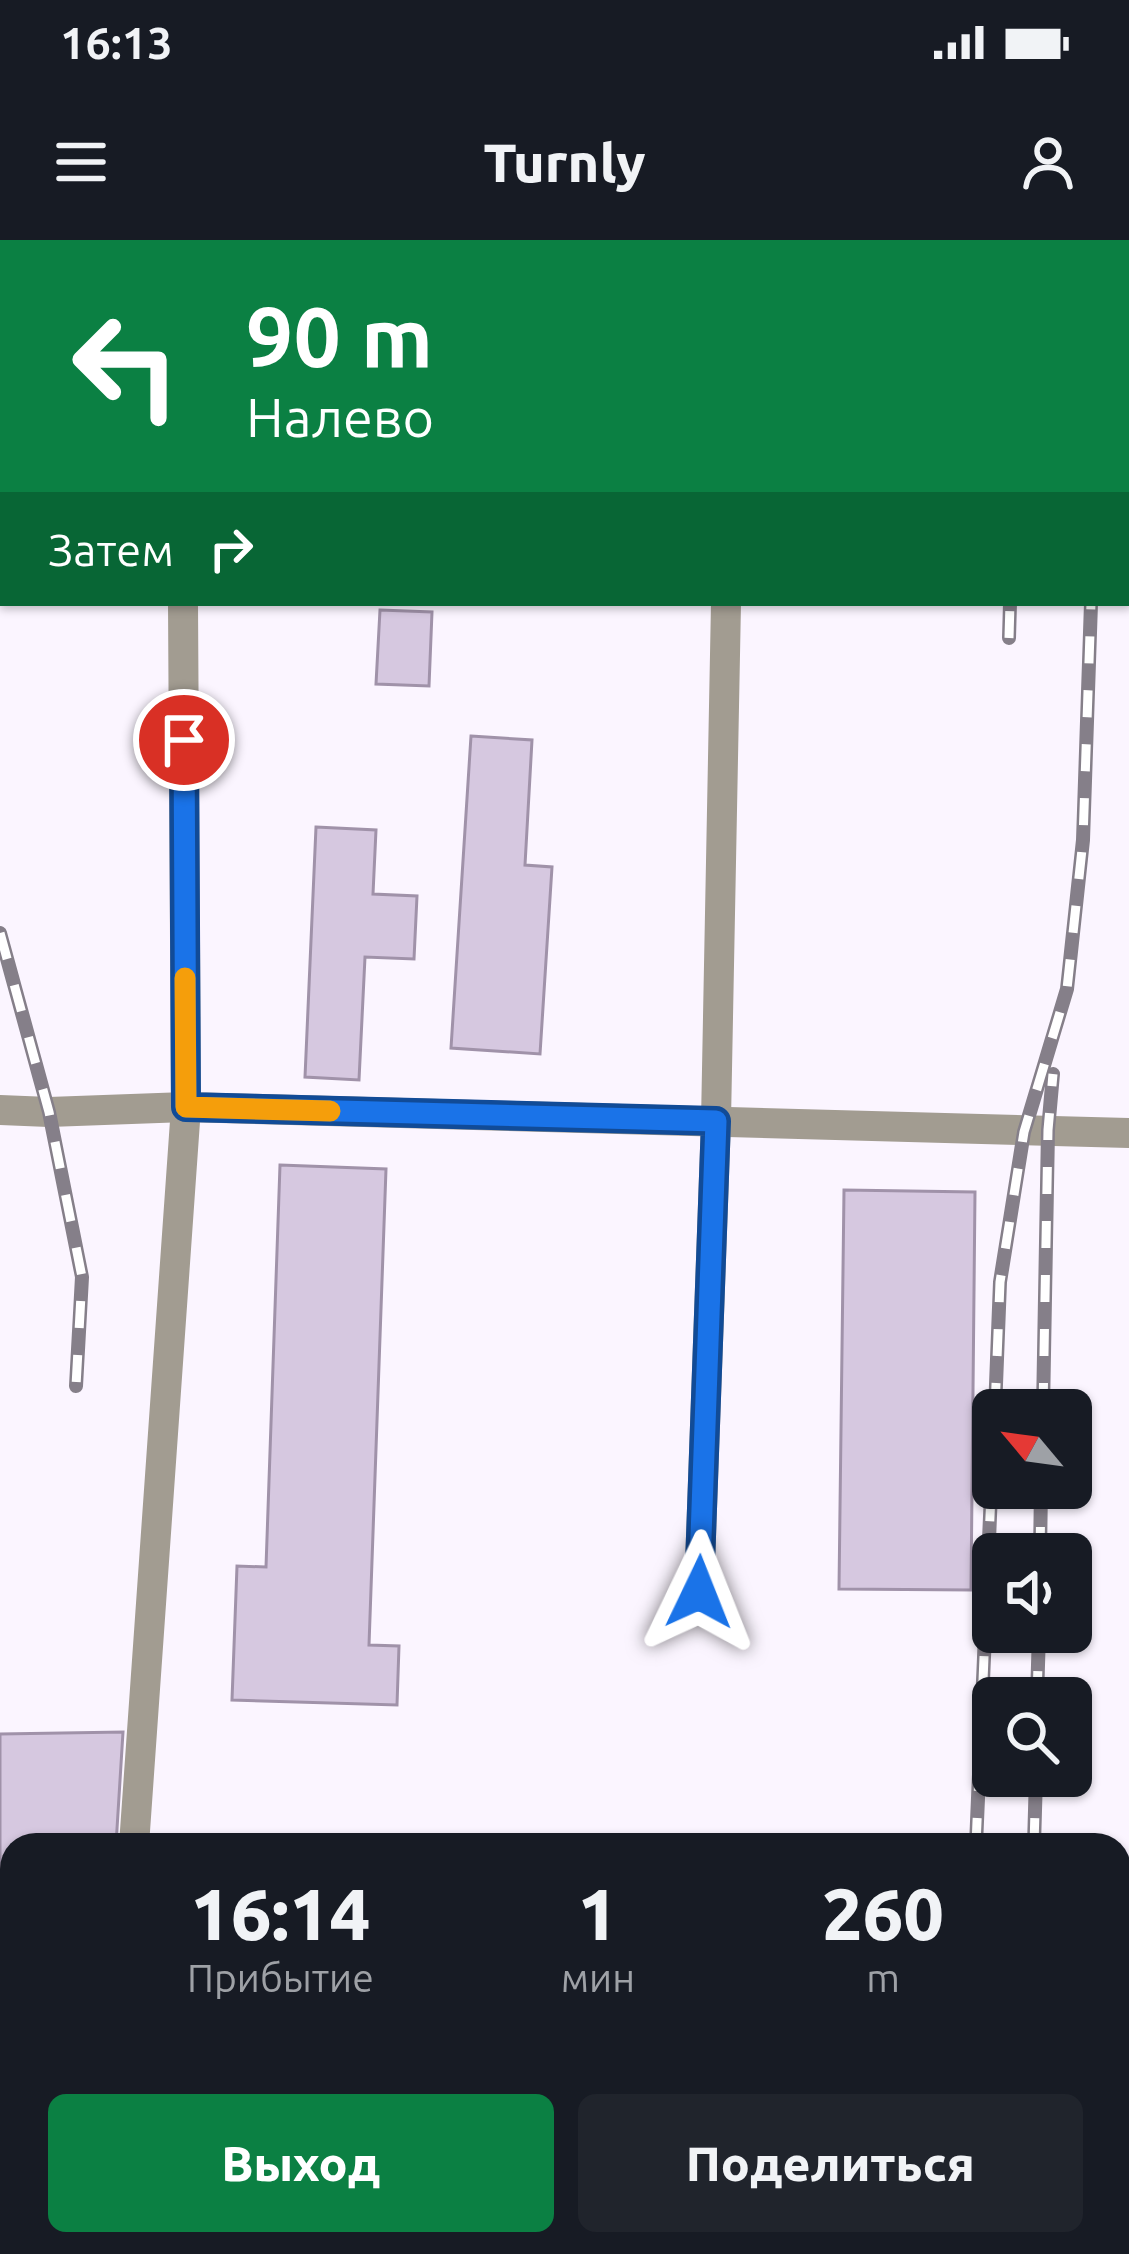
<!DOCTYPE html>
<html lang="ru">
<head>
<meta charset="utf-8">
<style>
	:root { --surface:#171b24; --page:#20242c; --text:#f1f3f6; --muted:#9ea1a6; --accent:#0b8043 }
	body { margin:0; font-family:Ubuntu,sans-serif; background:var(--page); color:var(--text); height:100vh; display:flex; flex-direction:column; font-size:45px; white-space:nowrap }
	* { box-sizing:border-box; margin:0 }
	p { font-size:39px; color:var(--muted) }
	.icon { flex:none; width:66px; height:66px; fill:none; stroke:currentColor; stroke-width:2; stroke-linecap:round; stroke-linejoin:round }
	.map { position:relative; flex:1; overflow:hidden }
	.drawer { position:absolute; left:0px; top:1593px; width:1131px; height:423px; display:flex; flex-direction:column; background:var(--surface); border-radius:36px 36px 0 0; box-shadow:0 3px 9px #0004 }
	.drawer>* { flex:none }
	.guide { position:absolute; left:0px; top:0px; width:1131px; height:366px; box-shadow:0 3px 9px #0004; background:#0b8043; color:#fff; overflow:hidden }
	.needle { width:78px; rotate:299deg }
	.fabs { position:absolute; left:972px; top:1149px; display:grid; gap:24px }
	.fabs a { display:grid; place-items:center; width:120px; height:120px; border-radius:18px; background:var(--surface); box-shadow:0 3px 9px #0004; font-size:60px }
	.pin { position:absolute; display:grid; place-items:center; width:102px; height:102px; color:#fff; margin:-51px; border:6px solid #fff; border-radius:50%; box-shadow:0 3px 12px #0007 }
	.me { position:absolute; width:132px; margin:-66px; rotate:2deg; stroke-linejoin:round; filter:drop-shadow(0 0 9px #0008) }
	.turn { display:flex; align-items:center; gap:42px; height:252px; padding:0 48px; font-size:54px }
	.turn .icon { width:156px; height:156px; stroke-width:2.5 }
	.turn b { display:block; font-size:84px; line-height:102px }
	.then { display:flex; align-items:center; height:114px; padding:0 48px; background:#0003; gap:24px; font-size:45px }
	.eta { display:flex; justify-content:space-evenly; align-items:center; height:204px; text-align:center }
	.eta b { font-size:72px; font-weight:800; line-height:84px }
	.action { display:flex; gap:24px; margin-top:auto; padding:24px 48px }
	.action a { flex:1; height:138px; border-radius:18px; background:var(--accent); color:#fff; font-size:48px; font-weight:800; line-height:138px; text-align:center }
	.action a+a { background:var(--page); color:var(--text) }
	.status { display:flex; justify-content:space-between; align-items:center; height:84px; padding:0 60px; background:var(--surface); direction:ltr }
	.status svg { height:33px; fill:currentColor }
	header { display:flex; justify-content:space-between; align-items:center; height:156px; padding:0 48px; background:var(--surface); font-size:54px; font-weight:800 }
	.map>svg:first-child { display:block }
</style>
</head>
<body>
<div class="status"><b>16:13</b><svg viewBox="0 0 49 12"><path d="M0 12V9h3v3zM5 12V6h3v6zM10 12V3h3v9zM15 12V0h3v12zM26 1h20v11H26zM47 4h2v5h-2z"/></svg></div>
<header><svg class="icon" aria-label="menu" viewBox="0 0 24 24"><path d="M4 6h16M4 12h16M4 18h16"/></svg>Turnly<svg class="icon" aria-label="person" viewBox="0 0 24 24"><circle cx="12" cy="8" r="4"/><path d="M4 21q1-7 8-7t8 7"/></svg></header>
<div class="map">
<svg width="1129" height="2014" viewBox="0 0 1129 2014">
	<rect width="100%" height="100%" fill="#fbf5ff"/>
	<g fill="#d6c8e0" stroke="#a092a9" stroke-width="3">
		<path d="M0,0H42V3H3V63H0Z"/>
		<rect x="299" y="0" width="389" height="3"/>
		<path d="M380,370L432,372L429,446L376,444Z"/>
		<path d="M471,496L532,500L525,625L552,627L540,814L451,808Z"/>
		<path d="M316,587L376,590L373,654L417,656L414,719L365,717L359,840L305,837Z"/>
		<path d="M280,925L386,929L369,1405L399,1406L397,1465L232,1460L237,1326L266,1327Z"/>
		<path d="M844,950L975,952L971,1350L839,1349Z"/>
		<path d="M123,1492L116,1605H12V2004H91L90,2014H0V1494Z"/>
	</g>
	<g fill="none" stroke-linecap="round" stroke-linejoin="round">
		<g stroke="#a29c91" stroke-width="30">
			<path d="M181,0V3"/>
			<path d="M734,3V0"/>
			<path d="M0,870L49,872L186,867L1129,893"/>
			<path d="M699,1352L716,881L726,363"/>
			<path d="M134,1605L186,867L183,363"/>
			<path d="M109,2014V2004"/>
			<path d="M802,2014L804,2004"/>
			<path d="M1067,2014L1068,2004"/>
		</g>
		<defs>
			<g id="rail">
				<path d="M1021,3V0"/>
				<path d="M1103,3V0"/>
				<path d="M1009,398L1010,363"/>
				<path d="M0,693L49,872L82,1037L76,1146"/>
				<path d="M995,1170L1000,1042L1024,892L1067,749L1083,600L1091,363"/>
				<path d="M1043,1170L1048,890L1053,834"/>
				<path d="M1040,1314L1041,1248"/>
				<path d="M1037,1458L1039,1392"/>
				<path d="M976,1605L993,1206"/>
				<path d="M1034,1605L1036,1536"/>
				<path d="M1026,2014L1027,2004"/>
			</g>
		</defs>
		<use href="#rail" stroke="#857f89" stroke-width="14"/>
		<use href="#rail" stroke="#fff" stroke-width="9" stroke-dasharray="27" stroke-linecap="butt"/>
	</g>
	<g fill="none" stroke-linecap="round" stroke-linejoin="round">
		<defs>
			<path id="route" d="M184,500L186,867L716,881L699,1352"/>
		</defs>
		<use href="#route" stroke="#114b97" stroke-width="30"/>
		<use href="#route" stroke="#1a73e8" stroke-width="21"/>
		<path stroke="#f59e0b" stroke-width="21" d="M185,738L186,867L330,871"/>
	</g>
</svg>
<div class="fabs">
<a><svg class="needle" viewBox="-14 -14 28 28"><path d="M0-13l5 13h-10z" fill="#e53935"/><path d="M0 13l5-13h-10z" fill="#9ea1a6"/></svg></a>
<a><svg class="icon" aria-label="sound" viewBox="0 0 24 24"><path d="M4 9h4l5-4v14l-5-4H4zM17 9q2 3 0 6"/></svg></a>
<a><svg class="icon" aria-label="search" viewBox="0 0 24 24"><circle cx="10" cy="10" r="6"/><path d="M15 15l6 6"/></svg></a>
</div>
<div class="pin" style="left:184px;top:500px;background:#d93025"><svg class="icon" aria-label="arrive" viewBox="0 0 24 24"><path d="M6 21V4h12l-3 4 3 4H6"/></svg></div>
<svg class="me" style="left:699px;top:1352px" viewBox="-20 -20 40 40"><path d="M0-17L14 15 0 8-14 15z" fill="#1a73e8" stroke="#fff" stroke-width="4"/></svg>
<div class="guide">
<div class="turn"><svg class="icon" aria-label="left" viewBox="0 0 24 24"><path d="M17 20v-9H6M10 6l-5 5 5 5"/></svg><div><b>90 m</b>Налево</div></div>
<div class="then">Затем<svg class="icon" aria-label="right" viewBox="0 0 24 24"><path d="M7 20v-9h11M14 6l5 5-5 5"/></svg></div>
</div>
<section class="drawer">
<div class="eta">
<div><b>16:14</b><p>Прибытие</p></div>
<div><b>1</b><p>мин</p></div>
<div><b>260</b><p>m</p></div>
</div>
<div class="action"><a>Выход</a><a>Поделиться</a></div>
</section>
</div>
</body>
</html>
